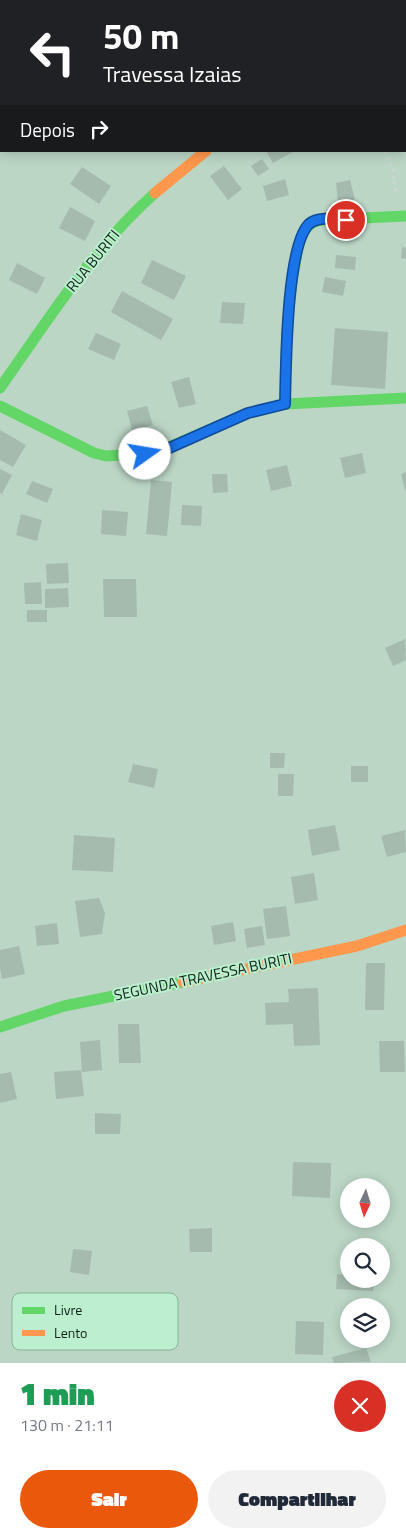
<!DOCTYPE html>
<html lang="pt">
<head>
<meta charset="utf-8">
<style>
	:root { --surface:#fff; --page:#f2f2f3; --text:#1f2937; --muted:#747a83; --accent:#ea580c }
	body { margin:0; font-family:"Titillium Web",sans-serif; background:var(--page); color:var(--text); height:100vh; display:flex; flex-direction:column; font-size:19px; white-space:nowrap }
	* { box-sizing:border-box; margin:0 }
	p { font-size:16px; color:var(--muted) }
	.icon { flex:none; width:28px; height:28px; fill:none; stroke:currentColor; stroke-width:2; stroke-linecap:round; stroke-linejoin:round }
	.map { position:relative; height:1363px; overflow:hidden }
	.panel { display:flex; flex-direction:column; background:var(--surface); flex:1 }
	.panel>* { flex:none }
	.banner { position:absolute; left:0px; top:0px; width:406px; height:152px; box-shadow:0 2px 12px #0003; background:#202124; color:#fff; overflow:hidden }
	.needle { width:32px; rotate:184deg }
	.controls { position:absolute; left:340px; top:1178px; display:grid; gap:10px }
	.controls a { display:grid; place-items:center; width:50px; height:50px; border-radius:50%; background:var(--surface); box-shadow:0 2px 12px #0003; font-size:25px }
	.pin { position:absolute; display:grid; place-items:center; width:42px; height:42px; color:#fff; margin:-21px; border:2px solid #fff; border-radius:50%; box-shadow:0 1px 5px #0007 }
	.me { position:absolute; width:55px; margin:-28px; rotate:77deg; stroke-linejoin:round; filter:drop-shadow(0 0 4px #0008) }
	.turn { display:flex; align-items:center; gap:18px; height:105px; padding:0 20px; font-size:22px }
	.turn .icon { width:65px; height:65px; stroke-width:2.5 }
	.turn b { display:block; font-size:35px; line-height:42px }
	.then { display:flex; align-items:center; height:48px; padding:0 20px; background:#0003; gap:10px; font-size:19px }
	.round { display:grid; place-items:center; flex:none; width:52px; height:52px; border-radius:26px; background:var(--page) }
	.overview { display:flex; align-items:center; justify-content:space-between; height:85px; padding:0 20px }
	h1 { font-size:30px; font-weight:800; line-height:38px; color:#1e9e55 }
	.button { display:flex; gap:10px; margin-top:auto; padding:10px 20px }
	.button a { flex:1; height:58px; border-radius:30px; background:var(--accent); color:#fff; font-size:20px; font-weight:800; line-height:58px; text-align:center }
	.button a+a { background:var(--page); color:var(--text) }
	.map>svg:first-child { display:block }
</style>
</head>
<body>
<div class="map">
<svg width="406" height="1363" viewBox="0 0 406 1363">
	<rect width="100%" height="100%" fill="#bbd6c5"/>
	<g fill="#a5bbad">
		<path d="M266,151H294L273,163Z"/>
		<path d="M262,159L269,169L258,176L251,166Z"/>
		<path d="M224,166L242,189L228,200L210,176Z"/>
		<path d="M82,167L111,186L99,204L70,184Z"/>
		<path d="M285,179L289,195L267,201L263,186Z"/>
		<path d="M350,180L355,200L338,203L336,183Z"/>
		<path d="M70,207L95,221L85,241L59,228Z"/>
		<path d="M402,247L406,248V259L401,258Z"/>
		<path d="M336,255L356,257L355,270L335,268Z"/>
		<path d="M152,260L186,276L174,300L141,283Z"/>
		<path d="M17,263L45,278L37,294L9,280Z"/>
		<path d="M325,277L346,281L343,296L322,292Z"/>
		<path d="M122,291L173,319L161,340L111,312Z"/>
		<path d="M222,302L245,303L243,324L220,323Z"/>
		<path d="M335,328L388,332L385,389L331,385Z"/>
		<path d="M96,333L121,344L114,360L88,349Z"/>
		<path d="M189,377L196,404L179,408L171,382Z"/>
		<path d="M147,406L153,425L132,430L127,411Z"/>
		<path d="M0,430L26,445L13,467L0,460Z"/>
		<path d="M362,453L366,473L345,478L340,458Z"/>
		<path d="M287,465L292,486L271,491L266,470Z"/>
		<path d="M0,469L12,475L2,494L0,493Z"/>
		<path d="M406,472V490H405L401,474Z"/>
		<path d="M212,474H227L228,492L213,493Z"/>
		<path d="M151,480L172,482L167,536L146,534Z"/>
		<path d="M32,481L53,489L47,503L26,494Z"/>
		<path d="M182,505L202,506L201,526L181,525Z"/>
		<path d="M102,510L128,512L126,536L101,534Z"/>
		<path d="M21,514L42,520L37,541L16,535Z"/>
		<path d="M68,563L69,583L47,584L46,564Z"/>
		<path d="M103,579H136L137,617H104Z"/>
		<path d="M41,582L42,604H25L24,583Z"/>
		<path d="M68,588L69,607L45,608V589Z"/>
		<rect x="27" y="610" width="20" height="12"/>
		<path d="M405,639L406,660L393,666L385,648Z"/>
		<path d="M270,753H285L284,768H270Z"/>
		<path d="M133,764L158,769L154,788L128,782Z"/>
		<rect x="351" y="766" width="17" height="16"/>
		<path d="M278,774H294L293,796H278Z"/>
		<path d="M335,825L340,850L312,856L308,830Z"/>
		<path d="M405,830L406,852L387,857L381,836Z"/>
		<path d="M74,835L115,838L113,872L72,870Z"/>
		<path d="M314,873L318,900L295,904L291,877Z"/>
		<path d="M99,898L105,913L102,934L80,937L75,901Z"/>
		<path d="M286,906L290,936L267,939L263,909Z"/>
		<path d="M233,922L236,941L214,945L211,926Z"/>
		<path d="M57,923L59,944L37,946L35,926Z"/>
		<path d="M262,926L265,945L247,948L244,929Z"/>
		<path d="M19,946L25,974L2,979L0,968V950Z"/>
		<path d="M366,963H385L384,1010H365Z"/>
		<path d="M318,988L320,1045L294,1046L293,1024L266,1025L265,1003L289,1002L288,989Z"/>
		<path d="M118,1024H139L141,1063H119Z"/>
		<path d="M100,1040L102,1070L82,1072L80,1042Z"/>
		<path d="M379,1041H404L405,1072H380Z"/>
		<path d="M81,1070L84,1096L56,1099L54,1072Z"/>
		<path d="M11,1072L17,1099L0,1103V1074Z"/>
		<path d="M95,1113L121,1114L120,1134H95Z"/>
		<path d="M293,1162L331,1163L330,1198L292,1196Z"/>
		<path d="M212,1228V1252H190L189,1229Z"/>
		<path d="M73,1249L92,1251L89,1275L70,1272Z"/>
		<path d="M337,1274L349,1275V1279H374L373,1291L336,1289Z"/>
		<path d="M296,1321L324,1322L323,1355L295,1354Z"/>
		<path d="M366,1348L371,1362L334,1363L332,1357Z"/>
	</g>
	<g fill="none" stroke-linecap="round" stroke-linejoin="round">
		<g stroke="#cfd7d2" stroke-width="3" stroke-dasharray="2.5 4" stroke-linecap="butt">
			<path d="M370,0L371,1"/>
			<path d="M385,151L393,170L396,194"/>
		</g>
		<g stroke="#63d668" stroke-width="11">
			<path d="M0,388C48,320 92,249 155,193"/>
			<path d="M285,404C286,358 286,311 295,265C297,254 298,239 306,229C310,223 315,221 322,220L406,216"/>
			<path d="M0,406L94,453L106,456L155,453L248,413L285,404L406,398"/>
			<path d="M0,1027L64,1006L183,982"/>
		</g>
		<g stroke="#ff974d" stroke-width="11">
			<path d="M155,193L206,151"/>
			<path d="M183,982L357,946L406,930"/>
		</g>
	</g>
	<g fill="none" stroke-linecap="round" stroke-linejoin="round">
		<defs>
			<path id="route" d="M145,454L167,449L248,413L285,404C286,370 286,246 309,224C318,216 335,219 346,220"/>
		</defs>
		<use href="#route" stroke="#114b97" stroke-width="12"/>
		<use href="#route" stroke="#1a73e8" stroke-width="9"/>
	</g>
	<g text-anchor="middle" stroke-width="4" stroke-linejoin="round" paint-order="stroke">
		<g font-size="15" fill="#0f2318" stroke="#bbefcf">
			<text transform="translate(93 261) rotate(-51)" y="5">RUA BURITI</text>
			<text transform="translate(203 977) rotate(-12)" y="5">SEGUNDA TRAVESSA BURITI</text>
		</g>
	</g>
	<rect x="12" y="1293" width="166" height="57" rx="8" fill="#bbefcf" stroke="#87b298" stroke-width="1"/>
	<rect x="22" y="1307" width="23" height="7" fill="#63d668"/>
	<rect x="22" y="1330" width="23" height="6" fill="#ff974d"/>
	<g font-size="14" fill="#0f2318">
		<text x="54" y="1315">Livre</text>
		<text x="54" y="1338">Lento</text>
	</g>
</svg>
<div class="controls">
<a><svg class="needle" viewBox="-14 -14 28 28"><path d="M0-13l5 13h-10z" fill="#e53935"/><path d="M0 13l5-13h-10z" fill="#747a83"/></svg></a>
<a><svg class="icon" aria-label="search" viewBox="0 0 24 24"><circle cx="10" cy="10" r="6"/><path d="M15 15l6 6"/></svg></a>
<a><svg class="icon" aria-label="layers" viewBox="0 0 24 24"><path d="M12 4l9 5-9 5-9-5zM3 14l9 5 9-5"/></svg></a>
</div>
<div class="pin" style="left:346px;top:220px;background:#d93025"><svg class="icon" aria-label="arrive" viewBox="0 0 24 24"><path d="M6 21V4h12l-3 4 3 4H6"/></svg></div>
<svg class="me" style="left:145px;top:454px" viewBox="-20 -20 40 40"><circle r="19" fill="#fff"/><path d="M0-13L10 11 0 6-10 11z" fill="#1a73e8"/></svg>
<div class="banner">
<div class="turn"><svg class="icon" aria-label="left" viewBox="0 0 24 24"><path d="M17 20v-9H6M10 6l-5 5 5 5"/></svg><div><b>50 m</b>Travessa Izaias</div></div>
<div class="then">Depois<svg class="icon" aria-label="right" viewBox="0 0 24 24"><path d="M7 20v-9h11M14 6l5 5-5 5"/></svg></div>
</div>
</div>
<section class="panel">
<div class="overview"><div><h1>1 min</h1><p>130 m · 21:11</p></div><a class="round" style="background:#d93025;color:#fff"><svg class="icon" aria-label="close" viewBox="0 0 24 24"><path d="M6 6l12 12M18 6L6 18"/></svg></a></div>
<div class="button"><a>Sair</a><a>Compartilhar</a></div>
</section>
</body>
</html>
